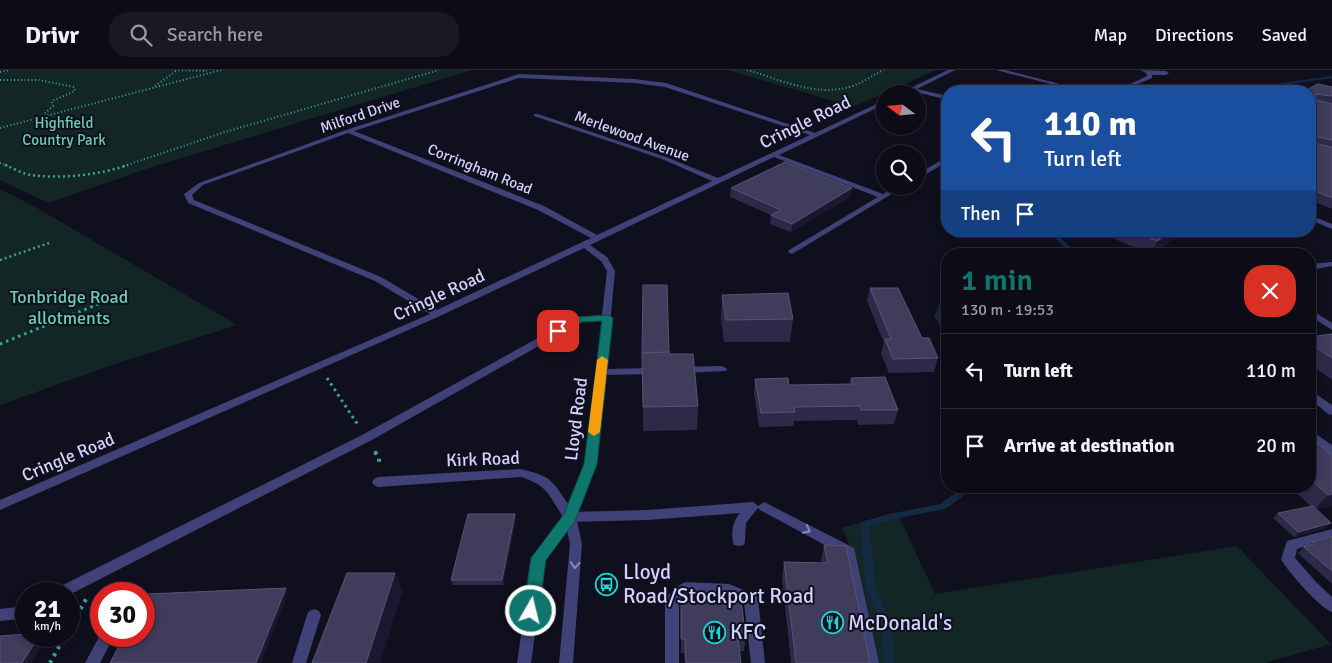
<!DOCTYPE html>
<html lang="en">
<head>
<meta charset="utf-8">
<style>
	:root { --surface:#0c0b16; --page:#1a1923; --text:#f1f3f6; --muted:#9a9ba1; --line:#2c2b35; --accent:#0f766e }
	body { margin:0; font-family:Signika,sans-serif; background:var(--page); color:var(--text); height:100vh; display:flex; flex-direction:column; font-size:19px; white-space:nowrap }
	* { box-sizing:border-box; margin:0 }
	p { font-size:16px; color:var(--muted) }
	.icon { flex:none; width:28px; height:28px; fill:none; stroke:currentColor; stroke-width:2; stroke-linecap:round; stroke-linejoin:round }
	.map { position:relative; flex:1; overflow:hidden }
	.drawer { position:absolute; left:941px; top:178px; width:375px; height:245px; display:flex; flex-direction:column; background:var(--surface); border-radius:20px; box-shadow:0 2px 8px #0003,0 0 0 1px var(--line) }
	.drawer>* { flex:none }
	.banner { position:absolute; left:941px; top:15px; width:375px; height:152px; border-radius:20px; box-shadow:0 2px 8px #0003,0 0 0 1px var(--line); background:#1a4fa0; color:#fff; overflow:hidden }
	.needle { width:32px; rotate:286deg }
	.controls { position:absolute; left:876px; top:15px; display:grid; gap:10px }
	.controls a { display:grid; place-items:center; width:50px; height:50px; border-radius:50%; background:var(--surface); box-shadow:0 2px 8px #0003,0 0 0 1px var(--line); font-size:25px }
	.speed { position:absolute; left:15px; top:512px; display:flex; gap:10px; font-size:25px; font-weight:700; text-align:center }
	.speed>* { display:grid; place-content:center; width:65px; height:65px; border-radius:50%; background:var(--surface); box-shadow:0 2px 8px #0003,0 0 0 1px var(--line); line-height:1 }
	.speed small { font-size:12px; font-weight:400 }
	.speed .limit { border:8px solid #d22; background:#fff; color:#111 }
	.pin { position:absolute; display:grid; place-items:center; width:42px; height:42px; color:#fff; margin:-21px; border-radius:10px; box-shadow:0 2px 8px #0006 }
	.me { position:absolute; width:55px; margin:-28px; rotate:8deg; stroke-linejoin:round; filter:drop-shadow(0 0 4px #0008) }
	.turn { display:flex; align-items:center; gap:18px; height:105px; padding:0 20px; font-size:22px }
	.turn .icon { width:65px; height:65px; stroke-width:2.5 }
	.turn b { display:block; font-size:35px; line-height:42px }
	.then { display:flex; align-items:center; height:48px; padding:0 20px; background:#0003; gap:10px; font-size:19px }
	.round { display:grid; place-items:center; flex:none; width:52px; height:52px; border-radius:20px; background:var(--page) }
	.overview { display:flex; align-items:center; justify-content:space-between; height:85px; padding:0 20px }
	h1 { font-size:30px; font-weight:600; line-height:38px; color:var(--accent) }
	ul { padding:0; list-style:none }
	li { display:flex; align-items:center; gap:15px; height:75px; padding:0 20px; border-top:1px solid var(--line) }
	li div { flex:1 }
	li b { display:block; font-size:19px }
	li em { font-style:normal }
	header { display:flex; align-items:center; gap:30px; box-sizing:border-box; height:70px; padding:0 25px; background:var(--surface); border-bottom:1px solid var(--line) }
	header strong { font-size:24px }
	nav { display:flex; gap:28px; margin-inline-start:auto; font-size:18px }
	.search { width:350px; height:45px; background:var(--page); display:flex; align-items:center; gap:12px; box-sizing:border-box; padding:0 18px; border-radius:20px; color:var(--muted); font-size:19px }
	.map>svg:first-child { display:block }
</style>
</head>
<body>
<header>
<strong>Drivr</strong>
<div class="search"><svg class="icon" aria-label="search" viewBox="0 0 24 24"><circle cx="10" cy="10" r="6"/><path d="M15 15l6 6"/></svg>Search here</div>
<nav><a>Map</a><a>Directions</a><a>Saved</a></nav>
</header>
<div class="map">
<svg width="1332" height="593" viewBox="0 0 1332 593">
	<rect width="100%" height="100%" fill="#100f1e"/>
	<g fill="#122725">
		<path d="M0,0H472L152,97L48,133L0,110Z"/>
		<path d="M728,0H936L853,37Z"/>
		<path d="M0,119L37,138L237,255L112,295L0,335Z"/>
		<path d="M897,442L935,524L1237,476L1331,574L1264,593H878L853,482L842,458Z"/>
	</g>
	<g fill="none" stroke-linecap="round" stroke-linejoin="round">
		<g fill="#142942" fill-rule="evenodd">
			<path d="M1332,6V8L1253,19L1248,21H1244L1252,17Z"/>
			<path d="M1048,161H1054L1077,184H1071Z"/>
			<path d="M948,229V233H946L940,246L948,257V264L946,263L934,246L941,231Z"/>
			<path d="M965,416H975L974,418L945,439L889,450L869,456L876,518L892,557L894,593H884L882,557L866,518L860,454L861,452L889,444L940,434Z"/>
		</g>
		<g stroke="#3ba395" stroke-width="2" stroke-dasharray="1 2.5" stroke-linecap="butt">
			<path d="M175,0L207,1"/>
			<path d="M747,0C779,9 815,27 849,17C862,14 872,5 884,0"/>
			<path d="M0,2L10,0"/>
			<path d="M0,10H39L74,17L75,21L52,31L53,36L43,45"/>
			<path d="M155,16L176,1"/>
			<path d="M0,58L221,0"/>
			<path d="M0,93L8,96"/>
			<path d="M124,96L225,62L439,0"/>
		</g>
		<g stroke="#3ba395" stroke-width="2.5" stroke-dasharray="2 3" stroke-linecap="butt">
			<path d="M5,95C13,98 23,104 31,105C62,109 99,105 128,95"/>
			<path d="M0,190L52,172"/>
		</g>
		<g stroke="#3ba395" stroke-width="3" stroke-dasharray="2.5 4" stroke-linecap="butt">
			<path d="M0,274L101,233"/>
			<path d="M327,308L358,355"/>
			<path d="M375,381L376,383"/>
		</g>
		<g stroke="#3ba395" stroke-width="4" stroke-dasharray="3 5" stroke-linecap="butt">
			<path d="M375,382L379,388V396"/>
			<path d="M69,560L86,529"/>
			<path d="M50,593L65,566"/>
		</g>
		<g fill="#3f4177" fill-rule="evenodd">
			<path d="M1310,239L1332,253V260L1310,246Z"/>
			<path d="M607,245L610,246L612,248L610,250L581,252L370,371L69,525V524H51L53,520L362,365L576,247Z"/>
			<path d="M1310,320L1332,335V345L1328,344L1310,329Z"/>
			<path d="M753,432L758,436L764,432L768,434L854,478L879,593H865L843,485L760,440L758,438L746,453L745,471L744,475L739,476L734,475C730,465 733,450 740,443L648,450L570,452L566,451L564,447L566,443L570,442L648,440Z"/>
			<path d="M1332,459V469L1297,479L1295,488L1317,513L1332,527V542C1320,538 1287,501 1281,489L1287,471Z"/>
			<path d="M686,512L729,514L756,525L758,529L765,593H751L744,533L728,526L689,524L679,533V593H665V531C669,523 678,515 686,512Z"/>
			<path d="M26,534V546L19,549L0,551V539L18,537Z"/>
			<path d="M314,539L319,541L321,545L306,593H292L307,545L309,541Z"/>
			<path d="M100,565L111,566L112,570L100,593H85Z"/>
		</g>
		<g fill="#3f4177" fill-rule="evenodd">
			<path d="M948,0H955L917,19L948,26V30L912,21L906,24H898Z"/>
			<path d="M996,0H1005L1087,21H1078Z"/>
			<path d="M1141,0L1166,1L1169,3L1166,5H1152V8L1122,21H1115L1147,6V4Z"/>
			<path d="M519,4L634,9L666,13L815,63L885,30V34L779,85L883,124L897,116H905L792,184L788,182L789,180L878,127L774,87L590,175L607,187L615,201L606,299L655,298L660,301L655,304L605,305L597,394L576,447L582,474L573,593H559L570,474L567,461L545,491L531,593H517L532,489L563,447C549,425 547,415 521,407L378,417L374,415L372,412L374,409L378,407L521,399C552,407 551,409 569,435L585,394L607,201L601,191L584,178L440,246L0,440V430L430,244L375,211L188,133L184,124L199,113L346,60ZM519,8L634,13L665,17L810,65L718,108L666,87L538,44H534V46L662,89L712,111L597,165L544,136L354,61ZM348,63L538,140L591,168L437,240L381,207L194,130L192,125L203,115Z"/>
			<path d="M948,86V91L918,109V104Z"/>
			<path d="M1310,145L1332,154V159L1310,150Z"/>
			<path d="M1332,192V196L1310,200V194Z"/>
			<path d="M722,296L727,299L726,301L682,303L677,300L682,297Z"/>
			<path d="M1310,360L1332,375V385L1328,384L1310,370Z"/>
		</g>
	</g>
	<g fill="#2d2a49">
		<path d="M1332,17V139L1310,130V21Z"/>
		<path d="M731,118H852L850,127L791,162L770,154L771,145L730,127Z"/>
		<path d="M1097,161H1180L1178,166L1151,184H1149Z"/>
		<path d="M870,218L922,268L938,288L934,302L889,303L881,283L884,273L867,231Z"/>
		<path d="M722,225L793,249L790,272H724L721,247Z"/>
		<path d="M1332,264V310L1310,294V267Z"/>
		<path d="M669,282L698,336L697,360L643,361V337Z"/>
		<path d="M851,308L898,340L894,354L858,355L857,350L794,351L793,356L759,357L754,323L755,309L789,315L849,314Z"/>
		<path d="M1310,367L1332,436L1316,439L1327,458L1294,467L1273,448L1278,443L1312,437L1289,416H1310Z"/>
		<path d="M516,449L503,515H452L451,510Z"/>
		<path d="M1332,466V514L1298,483L1304,477L1308,476L1312,472Z"/>
		<path d="M824,475L870,593H791L782,507L784,492L822,493L821,490Z"/>
		<path d="M681,533L746,567L744,581H739L741,593H685L684,583H681Z"/>
	</g>
	<g fill="#1a1730">
		<path d="M852,118L850,127L791,162L792,154Z"/>
		<path d="M1172,161H1180L1178,166L1151,184L1157,171Z"/>
		<path d="M1332,424V436L1315,439L1328,425Z"/>
		<path d="M515,444L516,449L503,515L502,510Z"/>
		<path d="M1331,453L1327,458L1294,467L1298,462Z"/>
		<path d="M395,503L403,521L380,593H366Z"/>
		<path d="M286,518L288,523L261,593H256Z"/>
		<path d="M39,566H44L46,568L31,593H22Z"/>
	</g>
	<g fill="#3f3c5c" stroke="#565375">
		<path d="M1318,14L1332,17V26L1315,24L1316,30L1332,34V70L1313,66L1314,73L1332,77V128L1310,119V21H1304Z"/>
		<path d="M785,92L852,118L792,154L771,145L781,140L731,118Z"/>
		<path d="M1133,161H1172L1157,171Z"/>
		<path d="M643,215H667L669,282L642,283Z"/>
		<path d="M870,218H898L922,268H929L938,288L893,289L885,269H891Z"/>
		<path d="M788,223L793,249L726,250L722,225Z"/>
		<path d="M1332,264V288L1310,273V267Z"/>
		<path d="M669,282V284H693L698,336L643,337L642,283Z"/>
		<path d="M885,307L898,340H861L860,336L794,337L795,342L761,343L755,309L788,308L789,315L853,314L851,308Z"/>
		<path d="M1310,367L1332,385V424L1328,425L1310,409Z"/>
		<path d="M1313,436L1331,453L1298,462L1278,443Z"/>
		<path d="M468,444H515L502,510H451Z"/>
		<path d="M1332,466V501L1304,477L1314,474L1312,472Z"/>
		<path d="M824,475L846,476L870,593H796L784,492L828,493Z"/>
		<path d="M347,503H395L366,593H312Z"/>
		<path d="M286,518L256,593H110L124,566H144V531L147,524Z"/>
		<path d="M741,531L746,567H738L741,593H686L685,569H681V533Z"/>
		<path d="M26,564V566H39L22,593H0V566Z"/>
	</g>
	<defs><path id="oneway-chevron" d="M-2-3.5L2.5 0L-2 3.5" fill="none" stroke-width="1.6" stroke-linecap="round" stroke-linejoin="round" transform="scale(1.25)"/></defs>
	<g stroke="#8889b8">
		<use href="#oneway-chevron" transform="translate(807 460) rotate(28)"/>
		<use href="#oneway-chevron" transform="translate(575 495) rotate(95)"/>
	</g>
	<path fill="#0f766e" stroke="#0a4d48" d="M608,245L613,248L597,394L575,451L546,490L539,541L537,546L531,548L526,546L523,541L531,488L564,444L584,394L602,251L582,252L558,264L553,261L576,247Z"/>
	<path fill="#f59e0b" d="M602,286L608,290L600,362L594,366L588,362L597,290Z"/>
	<defs>
		<symbol id="bus-ring" viewBox="-11 -11 22 22"><circle r="9.5" fill="#100f1e" stroke="#1ad7dc" stroke-width="1.5"/><path d="M-5-6H5V4H4V6H2V4H-2V6H-4V4H-5ZM-3.5-4V0h7V-4ZM-3.5 1.2v1.5H-2V1.2ZM2 1.2v1.5H3.5V1.2Z" fill="#1ad7dc"/></symbol>
		<symbol id="restaurant-ring" viewBox="-11 -11 22 22"><circle r="9.5" fill="#100f1e" stroke="#1ad7dc" stroke-width="1.5"/><path d="M-5-6h1v4h1v-4h1v4h1v-4h1v5L-1.5 .5V6h-2V.5L-5-1ZM5-6V6H3V1.5H1.5Q1.5-4 5-6Z" fill="#1ad7dc"/></symbol>
	</defs>
	<g fill-rule="evenodd">
		<use href="#bus-ring" x="594" y="502" width="25" height="25"/>
		<use href="#restaurant-ring" x="820" y="540" width="25" height="25"/>
		<use href="#restaurant-ring" x="702" y="550" width="25" height="25"/>
	</g>
	<g text-anchor="middle" stroke-width="4" stroke-linejoin="round" paint-order="stroke">
		<g font-size="15" fill="#d2d1fa" stroke="#100f1e">
			<text transform="translate(360 45) rotate(-19)" y="5">Milford Drive</text>
			<text transform="translate(632 66) rotate(20)" y="5">Merlewood Avenue</text>
			<text transform="translate(480 99) rotate(22)" y="5">Corringham Road</text>
		</g>
		<g font-size="15" fill="#66d0ae" stroke="#100f1e">
			<text x="64" y="58">Highfield<tspan x="64" dy="17">Country Park</tspan></text>
		</g>
		<g font-size="18" fill="#d2d1fa" stroke="#100f1e">
			<text transform="translate(805 52) rotate(-26)" y="6">Cringle Road</text>
			<text transform="translate(439 225) rotate(-25)" y="6">Cringle Road</text>
			<text transform="translate(576 349) rotate(-83)" y="6">Lloyd Road</text>
			<text transform="translate(68 387) rotate(-23)" y="6">Cringle Road</text>
			<text transform="translate(483 389) rotate(-2)" y="6">Kirk Road</text>
		</g>
		<g font-size="18" fill="#66d0ae" stroke="#100f1e">
			<text x="69" y="233">Tonbridge Road<tspan x="69" dy="21">allotments</tspan></text>
		</g>
		<g font-size="21" fill="#d2d1fa" stroke="#100f1e" text-anchor="start">
			<text x="623" y="509">Lloyd<tspan x="623" dy="24">Road/Stockport Road</tspan></text>
			<text x="848" y="560">McDonald's</text>
			<text x="730" y="569">KFC</text>
		</g>
	</g>
</svg>
<div class="controls">
<a><svg class="needle" viewBox="-14 -14 28 28"><path d="M0-13l5 13h-10z" fill="#e53935"/><path d="M0 13l5-13h-10z" fill="#9a9ba1"/></svg></a>
<a><svg class="icon" aria-label="search" viewBox="0 0 24 24"><circle cx="10" cy="10" r="6"/><path d="M15 15l6 6"/></svg></a>
</div>
<div class="speed"><div>21<small>km/h</small></div><div class="limit">30</div></div>
<div class="pin" style="left:558px;top:261px;background:#d93025"><svg class="icon" aria-label="arrive" viewBox="0 0 24 24"><path d="M6 21V4h12l-3 4 3 4H6"/></svg></div>
<svg class="me" style="left:531px;top:541px" viewBox="-20 -20 40 40"><circle r="17" fill="#0f766e" stroke="#fff" stroke-width="3"/><path d="M0-11L8 9 0 5-8 9z" fill="#fff"/></svg>
<div class="banner">
<div class="turn"><svg class="icon" aria-label="left" viewBox="0 0 24 24"><path d="M17 20v-9H6M10 6l-5 5 5 5"/></svg><div><b>110 m</b>Turn left</div></div>
<div class="then">Then<svg class="icon" aria-label="arrive" viewBox="0 0 24 24"><path d="M6 21V4h12l-3 4 3 4H6"/></svg></div>
</div>
<section class="drawer">
<div class="overview"><div><h1>1 min</h1><p>130 m · 19:53</p></div><a class="round" style="background:#d93025;color:#fff"><svg class="icon" aria-label="close" viewBox="0 0 24 24"><path d="M6 6l12 12M18 6L6 18"/></svg></a></div>
<ul>
<li><svg class="icon" aria-label="left" viewBox="0 0 24 24"><path d="M17 20v-9H6M10 6l-5 5 5 5"/></svg><div><b>Turn left</b></div><em>110 m</em></li>
<li><svg class="icon" aria-label="arrive" viewBox="0 0 24 24"><path d="M6 21V4h12l-3 4 3 4H6"/></svg><div><b>Arrive at destination</b></div><em>20 m</em></li>
</ul>
</section>
</div>
</body>
</html>
